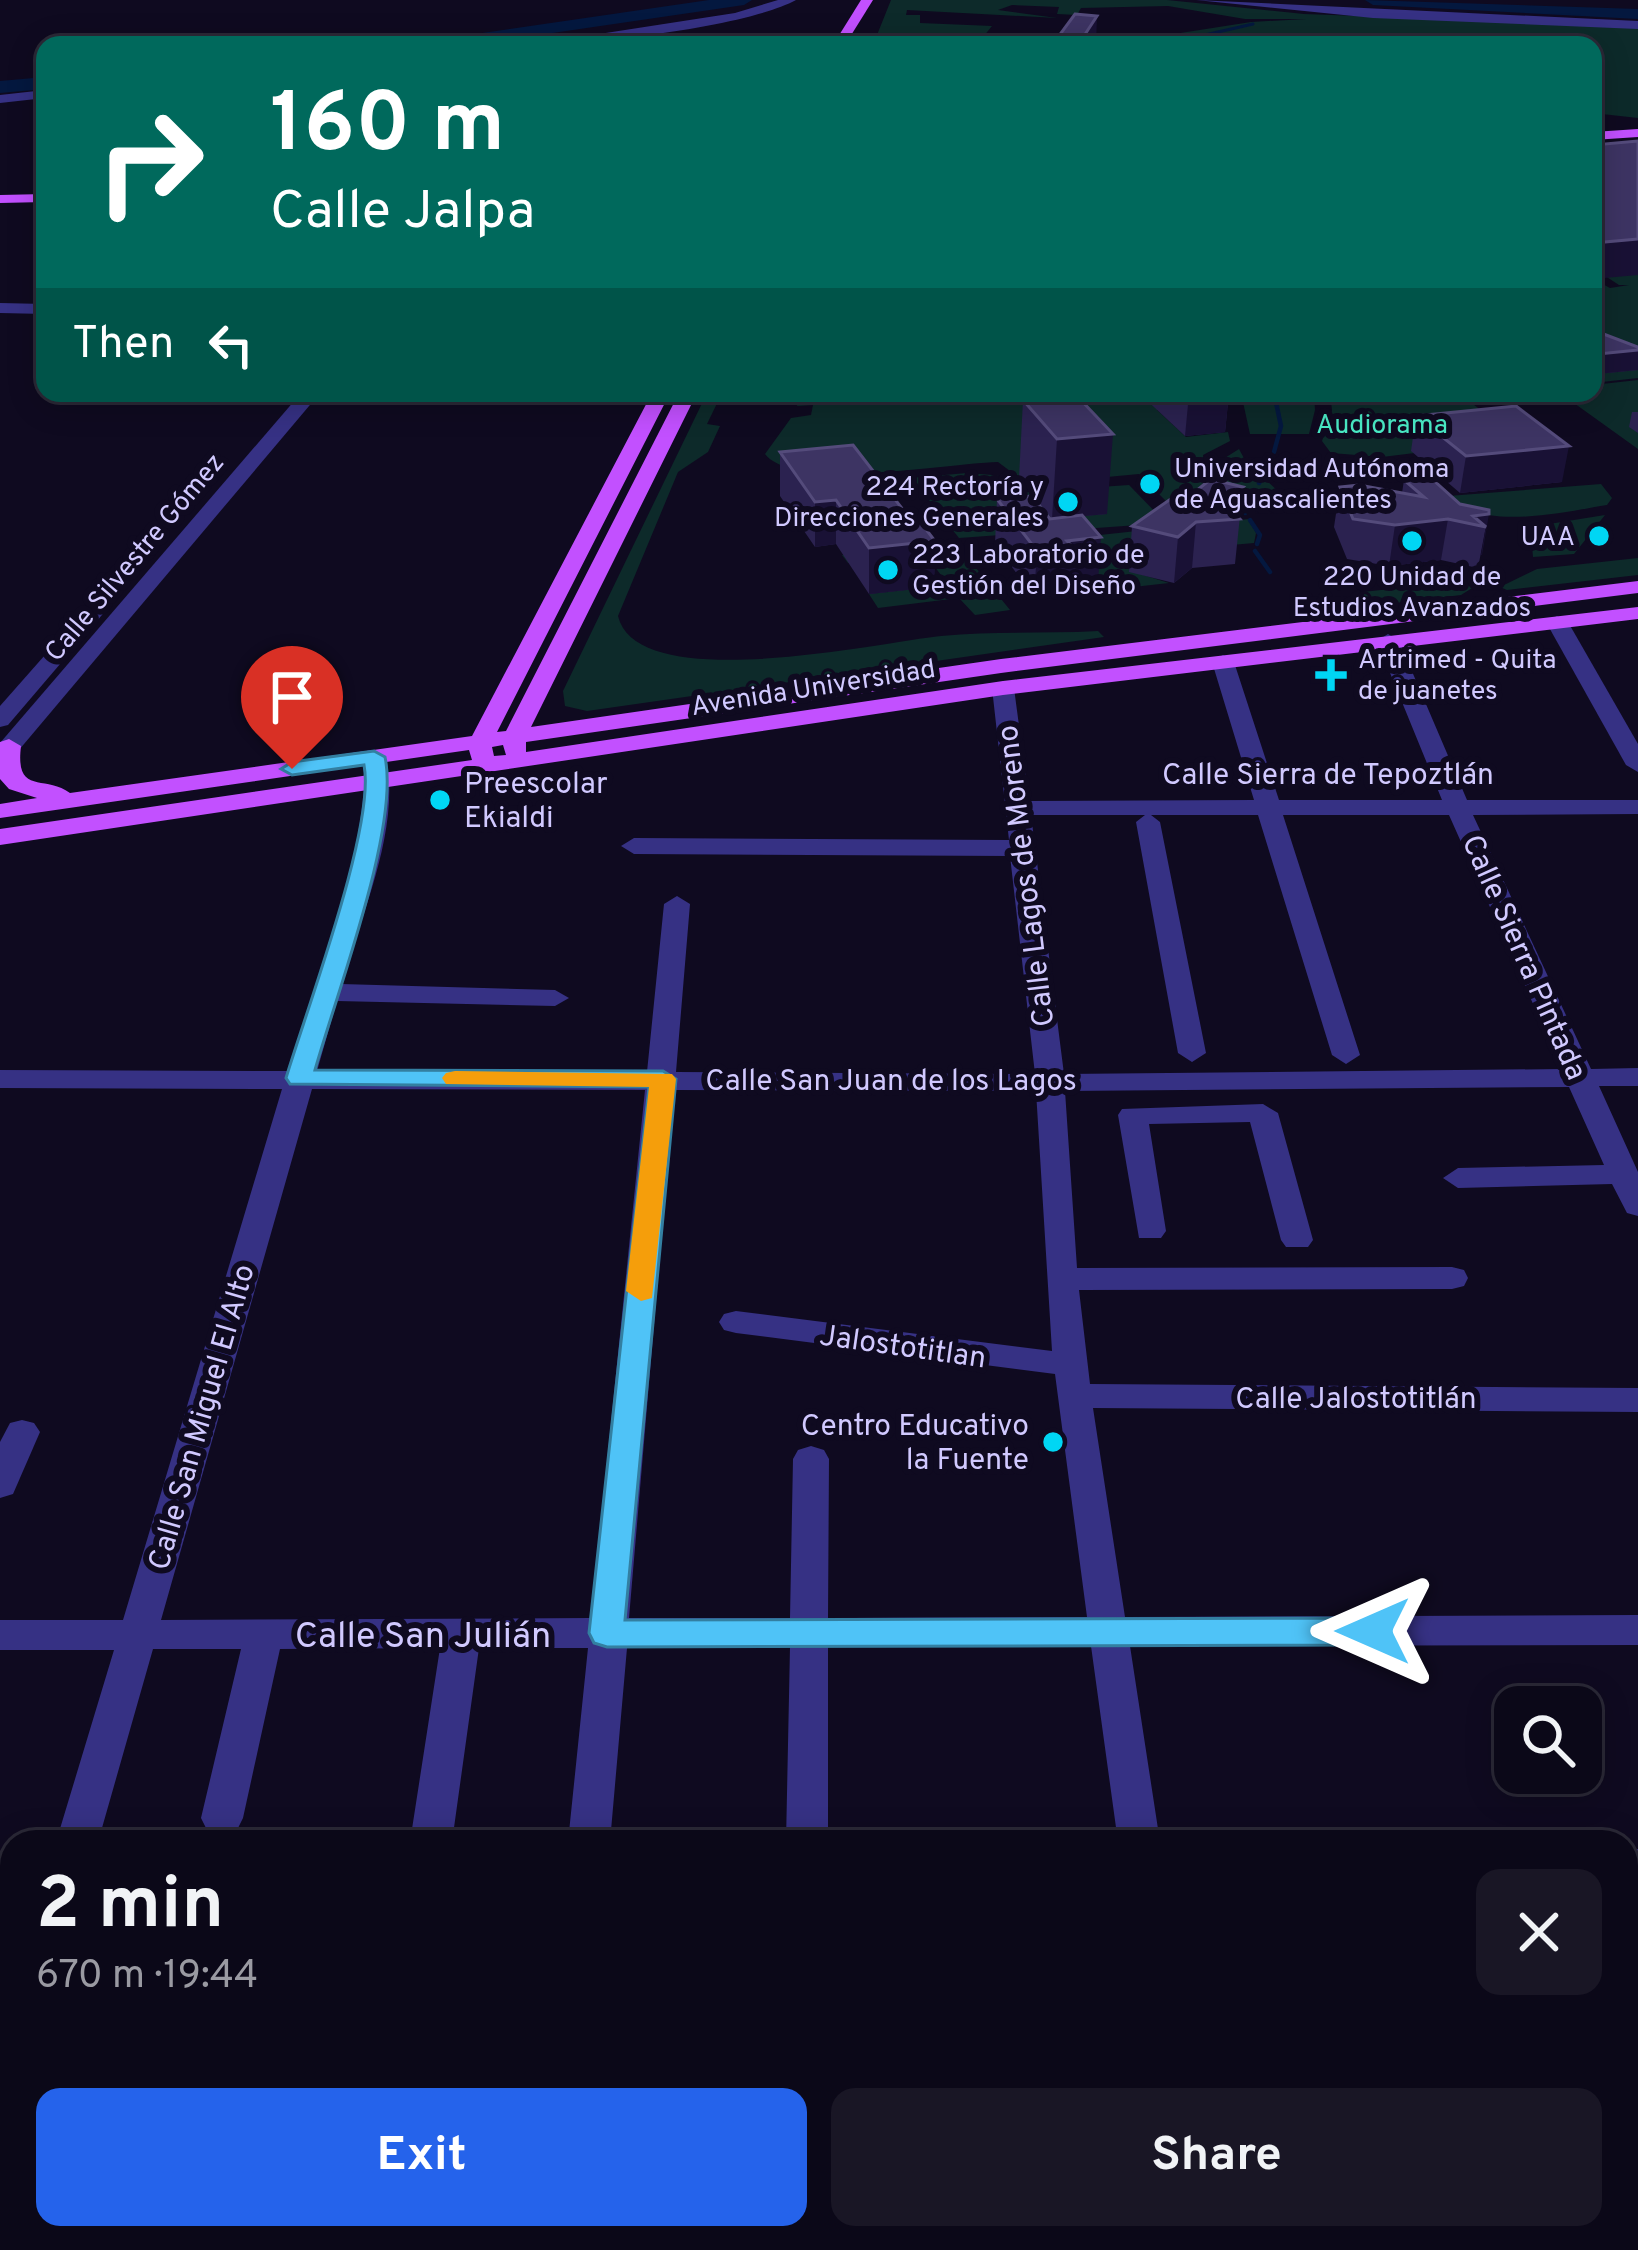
<!DOCTYPE html>
<html lang="en">
<head>
<meta charset="utf-8">
<style>
	:root { --surface:#0b0818; --page:#191625; --text:#f1f3f6; --muted:#9a9aa2; --line:#2b2937; --accent:#2563eb }
	body { margin:0; font-family:Overpass,sans-serif; background:var(--page); color:var(--text); height:100vh; display:flex; flex-direction:column; font-size:45px; white-space:nowrap }
	* { box-sizing:border-box; margin:0 }
	p { font-size:39px; color:var(--muted) }
	.icon { flex:none; width:66px; height:66px; fill:none; stroke:currentColor; stroke-width:2; stroke-linecap:round; stroke-linejoin:round }
	.map { position:relative; flex:1; overflow:hidden }
	.panel { position:absolute; left:0px; top:1830px; width:1638px; height:420px; display:flex; flex-direction:column; background:var(--surface); border-radius:36px 36px 0 0; box-shadow:0 6px 30px #0003,0 0 0 3px var(--line) }
	.panel>* { flex:none }
	.banner { position:absolute; left:36px; top:36px; width:1566px; height:366px; border-radius:24px; box-shadow:0 6px 30px #0003,0 0 0 3px var(--line); background:#00695c; color:#fff; overflow:hidden }
	.tools { position:absolute; left:1494px; top:1686px; display:grid; gap:24px }
	.tools a { display:grid; place-items:center; width:108px; height:108px; border-radius:24px; background:var(--surface); box-shadow:0 6px 30px #0003,0 0 0 3px var(--line); font-size:60px }
	.pin { position:absolute; display:grid; place-items:center; width:102px; height:102px; color:#fff; margin:-123px -51px; border-radius:50% 50% 50% 0; rotate:-45deg; box-shadow:0 0 12px #0007 }
	.pin .icon { rotate:45deg }
	.me { position:absolute; width:132px; margin:-66px; rotate:270deg; stroke-linejoin:round; filter:drop-shadow(0 0 9px #0008) }
	.turn { display:flex; align-items:center; gap:42px; height:252px; padding:0 36px; font-size:54px }
	.turn .icon { width:156px; height:156px; stroke-width:2.5 }
	.turn b { display:block; font-size:84px; line-height:102px }
	.then { display:flex; align-items:center; height:114px; padding:0 36px; background:#0003; gap:24px; font-size:45px }
	.round { display:grid; place-items:center; flex:none; width:126px; height:126px; border-radius:24px; background:var(--page) }
	.headline { display:flex; align-items:center; justify-content:space-between; height:204px; padding:0 36px }
	h1 { font-size:72px; font-weight:700; line-height:90px }
	.button { display:flex; gap:24px; margin-top:auto; padding:24px 36px }
	.button a { flex:1; height:138px; border-radius:24px; background:var(--accent); color:#fff; font-size:48px; font-weight:700; line-height:138px; text-align:center }
	.button a+a { background:var(--page); color:var(--text) }
	.map>svg:first-child { display:block }
</style>
</head>
<body>
<div class="map">
<svg width="1638" height="2250" viewBox="0 0 1638 2250">
	<rect width="100%" height="100%" fill="#0f0a20"/>
	<g fill="#0d2a2a">
		<path d="M891,0H1167L1304,14L1638,26V118L1593,113V45H1134L1142,39L1251,22L1306,19H1245L1168,6L1081,8L1077,15L1057,14L1059,7L1012,5L998,10L1057,18L907,10L906,15H920V23L992,26L983,37L956,36L951,44L956,45H873Z"/>
		<path d="M1593,268L1638,275V378L1593,383V339L1633,343L1593,336V279L1610,288L1629,285H1619Z"/>
		<path d="M1638,380V449L1560,393H1593V385Z"/>
		<path d="M707,393H722L707,424L720,426L708,452L678,472L618,616C637,697 881,642 941,636C994,631 1046,634 1098,631L1104,637L587,711L565,706L563,691Z"/>
		<path d="M802,393H858L863,398L934,393L941,401L951,399L946,393H1219L1157,410L1186,437L1228,432L1230,441L1203,455L1204,469L1247,480L1241,471L1220,461L1239,449L1246,462L1288,500L1289,507L1273,505L1261,491L1247,513L1185,520L1139,474L924,494L914,484L858,489L853,483L967,473L1018,477L998,462C949,463 794,492 765,454L791,418L811,415L813,405L797,406Z"/>
		<path d="M1241,393H1314L1315,410L1309,434H1250Z"/>
		<path d="M1330,393H1458L1521,440L1382,457L1331,453L1322,441L1332,410Z"/>
		<path d="M1601,484L1612,498L1607,505C1563,512 1483,532 1448,496Z"/>
		<path d="M1129,485L1166,523L959,538L928,499Z"/>
		<path d="M1605,515L1574,554L1533,557L1531,534L1543,525Z"/>
		<path d="M1249,519L1256,533L1254,543L1220,546L1140,574L1169,583L1089,592L1053,540Z"/>
		<path d="M955,542L1010,610L975,615L959,598L878,608L869,594L933,587L928,578L941,575L925,554L848,563L842,555Z"/>
		<path d="M1638,558V575L1507,590L1500,587L1537,569Z"/>
		<path d="M1488,578L1461,595L1354,608L1363,592Z"/>
	</g>
	<g fill="none" stroke-linecap="round" stroke-linejoin="round">
		<path stroke="#04183f" stroke-width="3" d="M1161,45L1253,24"/>
		<g stroke="#04183f" stroke-width="4.5">
			<path d="M1274,393L1281,426L1274,452"/>
			<path d="M1267,470L1271,461"/>
			<path d="M1259,483L1262,478"/>
			<path d="M1247,500L1254,490"/>
			<path d="M1243,506L1245,513"/>
			<path d="M1250,520L1260,535L1257,544"/>
			<path d="M1255,551L1270,572"/>
		</g>
		<g fill="#04183f" fill-rule="evenodd">
			<path d="M709,0H752L744,5L471,45H425L434,40Z"/>
			<path d="M1365,0L1638,9V19L1373,5Z"/>
			<path d="M45,77V89L0,93V81Z"/>
		</g>
		<g fill="#363184" fill-rule="evenodd">
			<path d="M778,0H796C746,27 588,45 528,45L735,13Z"/>
			<path d="M1196,0L1638,21V29L1373,18Z"/>
			<path d="M45,90V98L0,103V95Z"/>
			<path d="M0,303L45,304V314L0,313Z"/>
			<path d="M301,393H320L8,763L0,765V743Z"/>
			<path d="M112,585L119,587V595L8,725L0,727V706L105,587Z"/>
			<path d="M1557,616L1568,622L1638,744V772L1626,765L1546,622Z"/>
			<path d="M1388,634L1399,641L1467,800H1638V814L1473,815L1591,1069L1638,1068V1086H1599L1638,1172V1216L1627,1213L1612,1184L1458,1188L1443,1178L1458,1168L1604,1165L1569,1087L1065,1091L1077,1268L1452,1267L1464,1270L1468,1278L1464,1286L1452,1289L1079,1290L1090,1384L1638,1388V1412L1093,1408L1125,1617L1638,1615V1645L1130,1646L1160,1842H1118L1091,1646L828,1647V1842H786L790,1647L627,1648L610,1842H568L588,1648H479L452,1842H410L440,1648L280,1649L243,1818L237,1830L222,1835L207,1830L201,1818L241,1649H153L98,1842H56L114,1650H0V1620H123L282,1089L0,1088V1070L288,1071C310,996 376,828 362,757L374,750L386,757C401,829 361,915 341,984L555,990L569,998L555,1006L337,1001L317,1071L647,1072L664,904L677,896L690,904L676,1072L1035,1074L1010,856L634,854L621,846L634,838L1009,840L992,688L1003,681L1014,688L1029,801L1254,800L1212,662L1223,655L1234,662L1279,800H1442L1377,641ZM1031,815H1145L1136,822L1178,1053L1192,1062L1206,1053L1160,822L1151,815H1258L1332,1055L1346,1064L1360,1055L1283,815H1449L1562,1069L1064,1074ZM312,1089L645,1090L591,1618L161,1620ZM674,1090L1036,1091L1052,1351L736,1311L724,1314L719,1322L724,1330L736,1333L1055,1374L1087,1617L828,1618L829,1459L824,1450L811,1446L798,1450L793,1459L790,1618H629Z"/>
			<path d="M1263,1104L1278,1113L1313,1240L1308,1247H1286L1281,1240L1250,1122L1149,1124L1166,1231L1161,1238H1139L1118,1115L1122,1109Z"/>
			<path d="M22,1420L34,1423L40,1432L13,1494L0,1498V1442L10,1423Z"/>
			<rect x="1626" y="1849" width="12" height="36"/>
			<rect x="1626" y="1906" width="12" height="38"/>
			<path d="M1626,1990L1638,1994V2045L1631,2047L1626,2045Z"/>
			<path d="M12,2042V2120L0,2124V2047Z"/>
			<path d="M12,2185V2231L0,2232V2186Z"/>
			<path d="M1164,2238H1212L1214,2250H1166Z"/>
		</g>
		<g fill="#c250ff" fill-rule="evenodd">
			<path d="M861,0H873L845,45H833Z"/>
			<path d="M1638,129V137L1593,140V132Z"/>
			<path d="M45,194V202L0,203V195Z"/>
			<path d="M652,393H670L497,732L506,731L679,393H697L531,727L1001,659L1638,581V593L1001,673L526,742V752L1003,681L1638,607V619L1003,695L0,845V829L472,760L469,750L0,818V804L37,798L9,789L0,779V742L9,739L21,746C15,796 44,774 70,793L472,736ZM503,745L506,755L494,756L492,747Z"/>
		</g>
	</g>
	<g fill="#2b2250">
		<path d="M1593,330L1638,347V370L1597,374L1596,378H1593Z"/>
		<path d="M1139,393H1229L1225,432L1185,436Z"/>
		<path d="M1077,396L1107,514L1083,516L1098,583L1070,586V593L1034,597L995,544L997,499L1052,519L1019,478L1023,400Z"/>
		<path d="M1632,412H1638V433L1629,427Z"/>
		<path d="M1416,416L1562,482L1460,493L1411,451Z"/>
		<path d="M780,452L904,511L935,541L934,587L869,594L836,544L815,547L780,496Z"/>
		<path d="M1404,480L1460,504L1489,510L1478,568L1441,560L1389,566L1347,559L1334,527L1340,487L1402,493Z"/>
		<path d="M1243,487L1235,564L1192,568L1174,583L1129,572L1132,526L1196,491Z"/>
	</g>
	<g fill="#191135">
		<path d="M1097,16L1096,45H1078Z"/>
		<path d="M1638,239V275L1593,279V243Z"/>
		<path d="M1638,350V370L1597,374L1600,357L1598,354Z"/>
		<path d="M862,393H902L862,398Z"/>
		<path d="M1204,393H1229L1225,432L1185,436L1189,394Z"/>
		<path d="M1113,434L1107,514L1052,519L1057,439Z"/>
		<path d="M1569,446L1562,482L1460,493L1466,456Z"/>
		<path d="M1243,487L1240,519L1225,501Z"/>
		<path d="M836,500V544L815,547V502Z"/>
		<path d="M1489,514L1482,555H1481L1486,527L1473,516Z"/>
		<path d="M1448,519L1441,560L1389,566L1395,525Z"/>
		<path d="M1196,522L1192,568L1174,583L1178,537Z"/>
		<path d="M1101,537L1098,583L1070,586V593L1034,597L1037,551L1067,541Z"/>
		<path d="M935,541L934,587L869,594V548Z"/>
	</g>
	<g fill="#3d3463" stroke="#544b7b" stroke-width="3">
		<path d="M1075,14L1097,16L1078,45H1018L1019,42L1053,44Z"/>
		<path d="M1638,141V239L1593,243V145Z"/>
		<path d="M1593,330L1638,347V350L1598,354L1600,357H1593Z"/>
		<path d="M1077,396L1113,434L1057,439L1023,400Z"/>
		<path d="M1516,406L1569,446L1466,456L1416,416Z"/>
		<path d="M853,445L904,511H912L935,541L869,548L836,500L815,502L780,452Z"/>
		<path d="M1431,478L1460,504L1489,510V514L1473,516L1486,527L1448,519L1395,525L1353,519L1340,487L1359,485L1424,497L1404,480Z"/>
		<path d="M1211,479L1243,487L1225,501L1240,519L1196,522L1178,537L1132,526L1185,489L1196,491Z"/>
		<path d="M1032,496L1050,519L1082,515L1101,537L1067,541L1073,547L1037,551L997,499Z"/>
	</g>
	<path fill="#4fc3f7" stroke="#337fa1" stroke-width="3" d="M374,751L385,757C400,827 336,995 315,1070L663,1071L676,1079L625,1620L1373,1618L1385,1622L1390,1631L1385,1641L1373,1645L607,1647L594,1643L589,1633L649,1087L290,1084L286,1078C306,1011 376,825 364,765L292,775L281,769L292,762Z"/>
	<path fill="#f59e0b" d="M455,1071L672,1074L676,1079L652,1298L641,1301L626,1291L649,1087L446,1084L442,1078L446,1073Z"/>
	<g fill="#00d6f4" stroke="#0f0a20" stroke-width="4.5">
		<circle cx="1150" cy="484" r="12"/>
		<circle cx="1068" cy="502" r="12"/>
		<circle cx="1599" cy="536" r="12"/>
		<circle cx="1412" cy="541" r="12"/>
		<circle cx="888" cy="570" r="12"/>
		<path d="M1325 657h12v12h12v12h-12v12h-12v-12h-12v-12h12z"/>
		<circle cx="440" cy="800" r="12"/>
		<circle cx="1053" cy="1442" r="12"/>
	</g>
	<g text-anchor="middle" stroke-width="12" stroke-linejoin="round" paint-order="stroke">
		<g font-size="27" fill="#4aeac6" stroke="#0f0a20">
			<text x="1382" y="433">Audiorama</text>
		</g>
		<g font-size="27" fill="#d1c9ff" stroke="#0f0a20" text-anchor="start">
			<text x="1174" y="477">Universidad Autónoma<tspan x="1174" dy="31">de Aguascalientes</tspan></text>
			<text x="1044" y="495" text-anchor="end">224 Rectoría y<tspan x="1044" dy="31">Direcciones Generales</tspan></text>
			<text x="1575" y="545" text-anchor="end">UAA</text>
			<text x="912" y="563">223 Laboratorio de<tspan x="912" dy="31">Gestión del Diseño</tspan></text>
			<text x="1412" y="585" text-anchor="middle">220 Unidad de<tspan x="1412" dy="31">Estudios Avanzados</tspan></text>
			<text x="1358" y="668">Artrimed - Quita<tspan x="1358" dy="31">de juanetes</tspan></text>
		</g>
		<g font-size="27" fill="#d1c9ff" stroke="#0f0a20">
			<text transform="translate(134 557) rotate(-50)" y="9">Calle Silvestre Gómez</text>
			<text transform="translate(813 687) rotate(-9)" y="9">Avenida Universidad</text>
		</g>
		<g font-size="30" fill="#d1c9ff" stroke="#0f0a20">
			<text x="1328" y="784">Calle Sierra de Tepoztlán</text>
			<text transform="translate(1025 876) rotate(-97)" y="10">Calle Lagos de Moreno</text>
			<text transform="translate(1525 957) rotate(66)" y="10">Calle Sierra Pintada</text>
			<text x="891" y="1090">Calle San Juan de los Lagos</text>
			<text transform="translate(903 1346) rotate(8)" y="10">Jalostotitlan</text>
			<text x="1356" y="1408">Calle Jalostotitlán</text>
			<text transform="translate(201 1417) rotate(-74)" y="10">Calle San Miguel El Alto</text>
		</g>
		<g font-size="30" fill="#d1c9ff" stroke="#0f0a20" text-anchor="start">
			<text x="464" y="793">Preescolar<tspan x="464" dy="34">Ekialdi</tspan></text>
			<text x="1029" y="1435" text-anchor="end">Centro Educativo<tspan x="1029" dy="34">la Fuente</tspan></text>
		</g>
		<g font-size="36" fill="#d1c9ff" stroke="#0f0a20">
			<text x="423" y="1647">Calle San Julián</text>
		</g>
	</g>
</svg>
<div class="tools">
<a><svg class="icon" aria-label="search" viewBox="0 0 24 24"><circle cx="10" cy="10" r="6"/><path d="M15 15l6 6"/></svg></a>
</div>
<div class="pin" style="left:292px;top:769px;background:#d93025"><svg class="icon" aria-label="arrive" viewBox="0 0 24 24"><path d="M6 21V4h12l-3 4 3 4H6"/></svg></div>
<svg class="me" style="left:1373px;top:1631px" viewBox="-20 -20 40 40"><path d="M0-17L14 15 0 8-14 15z" fill="#4fc3f7" stroke="#fff" stroke-width="4"/></svg>
<div class="banner">
<div class="turn"><svg class="icon" aria-label="right" viewBox="0 0 24 24"><path d="M7 20v-9h11M14 6l5 5-5 5"/></svg><div><b>160 m</b>Calle Jalpa</div></div>
<div class="then">Then<svg class="icon" aria-label="left" viewBox="0 0 24 24"><path d="M17 20v-9H6M10 6l-5 5 5 5"/></svg></div>
</div>
<section class="panel">
<div class="headline"><div><h1>2 min</h1><p>670 m · 19:44</p></div><a class="round"><svg class="icon" aria-label="close" viewBox="0 0 24 24"><path d="M6 6l12 12M18 6L6 18"/></svg></a></div>
<div class="button"><a>Exit</a><a>Share</a></div>
</section>
</div>
</body>
</html>
